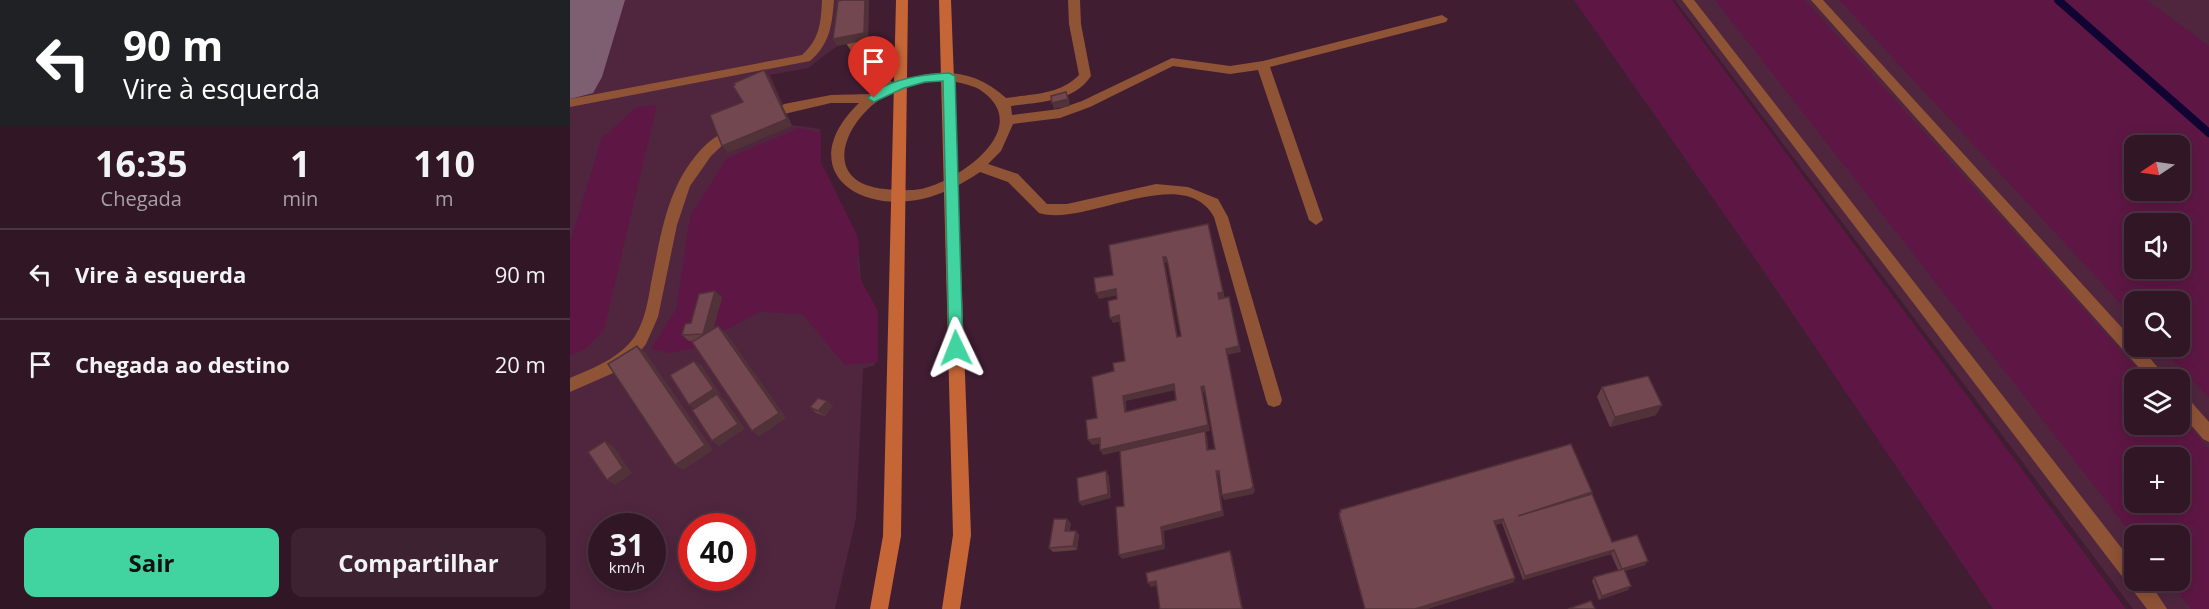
<!DOCTYPE html>
<html lang="pt">
<head>
<meta charset="utf-8">
<style>
	:root { --surface:#311626; --page:#3d2332; --text:#f1f3f6; --muted:#a89fa7; --line:#4c3543; --accent:#41d4a1 }
	body { margin:0; font-family:"Open Sans",sans-serif; background:var(--page); color:var(--text); height:100vh; display:flex; flex-direction:column; font-size:22px; white-space:nowrap }
	* { box-sizing:border-box; margin:0 }
	p { font-size:20px; color:var(--muted) }
	.icon { flex:none; width:33px; height:33px; fill:none; stroke:currentColor; stroke-width:2; stroke-linecap:round; stroke-linejoin:round }
	.map { position:relative; flex:1; overflow:hidden }
	.sheet { display:flex; flex-direction:column; background:var(--surface); width:570px }
	.sheet>* { flex:none }
	.top-card { background:#202124; color:#fff; overflow:hidden }
	.needle { width:39px; rotate:257deg }
	.buttons { position:absolute; left:1554px; top:135px; display:grid; gap:12px }
	.buttons a { display:grid; place-items:center; width:66px; height:66px; border-radius:12px; background:var(--surface); box-shadow:0 3px 15px #0003,0 0 0 2px var(--line); font-size:30px }
	.speed { position:absolute; left:18px; top:513px; display:flex; gap:12px; font-size:30px; font-weight:700; text-align:center }
	.speed>* { display:grid; place-content:center; width:78px; height:78px; border-radius:50%; background:var(--surface); box-shadow:0 3px 15px #0003,0 0 0 2px var(--line); line-height:1 }
	.speed small { font-size:15px; font-weight:400 }
	.speed .limit { border:9px solid #d22; background:#fff; color:#111 }
	.pin { position:absolute; display:grid; place-items:center; width:51px; height:51px; color:#fff; margin:-62px -26px; border-radius:50% 50% 50% 0; rotate:-45deg; box-shadow:0 0 6px #0007 }
	.pin .icon { rotate:45deg }
	.me { position:absolute; width:66px; margin:-33px; rotate:358deg; stroke-linejoin:round; filter:drop-shadow(0 0 4px #0008) }
	.turn { display:flex; align-items:center; gap:21px; height:126px; padding:0 24px; font-size:27px }
	.turn .icon { width:78px; height:78px; stroke-width:2.5 }
	.turn b { display:block; font-size:42px; line-height:51px }
	.eta { display:flex; justify-content:space-evenly; align-items:center; height:102px; text-align:center }
	.eta b { font-size:36px; font-weight:700; line-height:42px }
	.action { display:flex; gap:12px; margin-top:auto; padding:12px 24px }
	.action a { flex:1; height:69px; border-radius:12px; background:var(--accent); color:#111; font-size:24px; font-weight:700; line-height:69px; text-align:center }
	.action a+a { background:var(--page); color:var(--text) }
	ul { padding:0; list-style:none }
	li { display:flex; align-items:center; gap:18px; height:90px; padding:0 24px; border-top:2px solid var(--line) }
	li div { flex:1 }
	li b { display:block; font-size:22px }
	li em { font-style:normal }
	main { display:flex; flex:1; min-height:0 }
	.map>svg:first-child { display:block }
</style>
</head>
<body>
<main>
<section class="sheet">
<div class="top-card">
<div class="turn"><svg class="icon" aria-label="left" viewBox="0 0 24 24"><path d="M17 20v-9H6M10 6l-5 5 5 5"/></svg><div><b>90 m</b>Vire à esquerda</div></div>
</div>
<div class="eta">
<div><b>16:35</b><p>Chegada</p></div>
<div><b>1</b><p>min</p></div>
<div><b>110</b><p>m</p></div>
</div>
<ul>
<li><svg class="icon" aria-label="left" viewBox="0 0 24 24"><path d="M17 20v-9H6M10 6l-5 5 5 5"/></svg><div><b>Vire à esquerda</b></div><em>90 m</em></li>
<li><svg class="icon" aria-label="arrive" viewBox="0 0 24 24"><path d="M6 21V4h12l-3 4 3 4H6"/></svg><div><b>Chegada ao destino</b></div><em>20 m</em></li>
</ul>
<div class="action"><a>Sair</a><a>Compartilhar</a></div>
</section>
<div class="map">
<svg width="1639" height="609" viewBox="0 0 1639 609">
	<rect width="100%" height="100%" fill="#411d32"/>
	<g fill="#50263f" fill-rule="evenodd">
		<path d="M0,0H299L298,40L267,46L238,68L200,75L222,125L250,129L248,161L288,246L291,280L306,309L305,365L293,369L286,518L265,609H0ZM32,526H82V578H32ZM122,526H172V578H122Z"/>
		<path d="M1105,0H1639V609H1563ZM1564,146H1610V190H1564ZM1564,224H1610V268H1564ZM1564,302H1610V346H1564ZM1564,380H1610V424H1564ZM1564,458H1610V502H1564ZM1564,536H1610V580H1564Z"/>
	</g>
	<g fill="#5e1744" fill-rule="evenodd">
		<path d="M1004,0H1102L1556,609H1423L1182,254Z"/>
		<path d="M1145,0H1235L1576,379L1564,380V424H1610V416L1639,449V609H1621L1599,581L1610,580V536L1564,537ZM1564,458H1610V502H1564Z"/>
		<path d="M1269,0H1577L1639,46V398L1591,347L1610,346V302H1564V318ZM1564,146H1610V190H1564ZM1564,224H1610V268H1564Z"/>
		<path d="M87,105L34,330L14,350L0,355V242L31,139L66,107Z"/>
		<path d="M229,128L251,133V162L287,235L289,246L287,263L291,281L308,311V362L275,365L232,314L189,312L121,349L100,353L81,349L106,309L120,216L156,159Z"/>
	</g>
	<g fill="none" stroke-linecap="round" stroke-linejoin="round">
		<path stroke="#0f0432" stroke-width="8" d="M1488,0L1639,133"/>
		<path fill="#7e5f71" fill-rule="evenodd" d="M0,0H55L32,77L23,93L0,99Z"/>
		<g fill="#8f5336" fill-rule="evenodd">
			<path d="M252,0H264C262,25 260,44 240,61L0,107V99L232,55C250,39 251,22 252,0Z"/>
			<path d="M498,0H510L511,24L521,76C504,102 469,102 441,106L442,115L489,109L512,101L602,58L660,66L693,61L872,15L878,19L876,22L700,67L753,220L746,225L739,220L688,70L660,74L603,66L520,107L490,118L443,124L431,151L418,164L448,174L477,204H497L586,184L618,187L648,199L658,217L712,400L710,405L704,407L698,405L696,400L644,217C613,161 515,228 469,213L438,182L410,172C392,184 374,194 352,199C280,214 226,164 289,103H261L214,114L208,109L214,104L261,95L301,94L313,87L290,65L276,43L282,39L286,40L298,59L323,83C365,68 402,67 436,98C461,94 490,95 509,75L499,24ZM379,80C389,83 405,85 413,92C463,129 389,181 351,189C340,191 326,190 315,189C252,183 272,126 309,100C330,86 355,82 379,80Z"/>
			<path d="M1112,0H1124L1564,564V580H1578L1597,609H1577Z"/>
			<path d="M1241,0H1253L1564,341V346H1570L1598,380H1580Z"/>
			<path d="M152,134L159,139L141,156L120,186L107,225L88,317L76,344L65,358L50,370L0,392V378C24,368 50,358 65,336C75,320 78,301 81,283C90,240 96,193 124,158C131,149 141,138 152,134Z"/>
			<path d="M1610,394L1616,396L1639,422V442L1633,439L1610,412Z"/>
		</g>
		<g fill="#c66636" fill-rule="evenodd">
			<path d="M326,0H338L331,536L318,609H300L313,536Z"/>
			<path d="M369,0H381L401,535L390,609H372L383,535Z"/>
		</g>
	</g>
	<g fill="#633d45">
		<path d="M152,297L143,329L155,332L216,418L189,436L182,431L123,341H119L112,335L121,323Z"/>
		<path d="M1032,387L1086,415L1040,427L1027,397Z"/>
		<path d="M257,401L263,406L255,416L246,413L240,407Z"/>
		<path d="M1022,492L1021,494L1042,542L1075,565L1054,571L1058,590L1029,600L1022,581L1024,577L1048,570L1041,554L953,580L932,523L925,525L944,582L857,609H795L769,517V513H770V510Z"/>
		<path d="M501,523L499,531H506L509,535L507,550L483,552L479,548Z"/>
	</g>
	<g fill="#503238">
		<path d="M295,0H298L299,2L298,40L267,46L263,39Z"/>
		<path d="M194,70L199,77L222,126L158,153L152,146Z"/>
		<path d="M496,92L499,99L500,106L484,109L482,103Z"/>
		<path d="M638,224L655,298L649,299Z"/>
		<path d="M593,257H596L598,263H595L609,343L607,337Z"/>
		<path d="M546,289L549,295L529,299L526,293Z"/>
		<path d="M145,291L152,297L140,340L133,334Z"/>
		<path d="M659,297L671,352L657,355L685,491L683,494L654,500L652,495L656,349Z"/>
		<path d="M549,315L552,321L543,323L540,318Z"/>
		<path d="M148,326L155,332L216,418L189,436L182,431Z"/>
		<path d="M67,346L75,352L143,450L113,470L105,465Z"/>
		<path d="M124,361L132,366L151,395L150,396L155,400L175,429L149,446L142,441L127,411L119,405Z"/>
		<path d="M604,384L606,390L556,401L557,417L555,412L553,396Z"/>
		<path d="M634,386L636,392L633,393L640,431L635,432L637,436L639,455L637,450L635,432L533,455L530,450Z"/>
		<path d="M257,401L263,406L255,416L248,411Z"/>
		<path d="M1092,405L1086,415L1040,427L1045,417Z"/>
		<path d="M530,438L533,443L522,445L518,440Z"/>
		<path d="M35,441L43,446L62,473L45,485L37,480Z"/>
		<path d="M536,471L539,476L541,498L512,506L509,502Z"/>
		<path d="M646,471H649L650,475L648,476L654,516L594,531L595,549L552,559L549,555L591,527Z"/>
		<path d="M497,519L501,523L499,536L495,531Z"/>
		<path d="M933,519L932,523L923,526L924,521Z"/>
		<path d="M506,531L509,535L507,550L503,546Z"/>
		<path d="M1044,550L1041,554L953,580L955,576Z"/>
		<path d="M660,551L662,555L673,609H672Z"/>
		<path d="M1078,561L1075,565L1049,573L1052,569Z"/>
		<path d="M945,578L944,582L857,609H845Z"/>
		<path d="M586,581L589,585L581,587L578,583Z"/>
		<path d="M1061,586L1058,590L1029,600L1032,596Z"/>
	</g>
	<g fill="#734750" stroke="#503238" stroke-width="1.5" fill-rule="evenodd">
		<path d="M273,0H295L294,33L263,39L268,1Z"/>
		<path d="M194,70L217,119L152,146L140,115L173,102L163,86L165,85L164,83Z"/>
		<path d="M496,92L498,99L482,103L481,96Z"/>
		<path d="M638,224L653,292L648,293L649,299L659,297L669,346L656,349L683,486L681,489L652,495L649,471H646L652,511L591,527L593,545L549,555L546,507L554,506L550,451L635,431L637,450L645,449L634,386L631,387L638,425L530,450V438L518,440L516,420L527,418L522,377L544,371L543,363L555,361L549,315L540,318L538,301L547,299L546,289L526,293L524,278L543,275L539,245ZM593,257H596L598,264L611,336L607,337ZM604,384L606,400L555,412L553,396Z"/>
		<path d="M145,291L133,334L112,335L115,324L121,323L129,294Z"/>
		<path d="M148,326L209,413L182,431L122,342Z"/>
		<path d="M67,346L135,445L105,465L38,364Z"/>
		<path d="M124,361L144,389L119,405L100,375Z"/>
		<path d="M1078,376L1092,405L1045,417L1032,387Z"/>
		<path d="M147,394L168,424L142,441L122,410Z"/>
		<path d="M248,398L257,401L248,411L240,407Z"/>
		<path d="M35,441L53,468L37,480L18,452Z"/>
		<path d="M1001,444L1022,492L948,516L1022,494L1042,542L1067,535L1078,561L1052,569L1044,550L955,576L933,519L924,521L945,578L845,609H795L769,513L771,512L770,510Z"/>
		<path d="M536,471L538,494L509,502L507,478Z"/>
		<path d="M484,519H497L495,531H506L503,546L479,548Z"/>
		<path d="M660,551L672,609H590L586,581L578,583L576,573Z"/>
		<path d="M1054,569L1061,586L1032,596L1024,577Z"/>
		<path d="M1021,601L1025,609H998Z"/>
	</g>
	<path fill="#41d4a1" stroke="#2a8a69" stroke-width="1.5" d="M379,73L385,76L393,348L391,353H381L379,348L373,81L355,82L334,88L304,102L298,98C314,79 356,74 379,73Z"/>
</svg>
<div class="buttons">
<a><svg class="needle" viewBox="-14 -14 28 28"><path d="M0-13l5 13h-10z" fill="#e53935"/><path d="M0 13l5-13h-10z" fill="#a89fa7"/></svg></a>
<a><svg class="icon" aria-label="sound" viewBox="0 0 24 24"><path d="M4 9h4l5-4v14l-5-4H4zM17 9q2 3 0 6"/></svg></a>
<a><svg class="icon" aria-label="search" viewBox="0 0 24 24"><circle cx="10" cy="10" r="6"/><path d="M15 15l6 6"/></svg></a>
<a><svg class="icon" aria-label="layers" viewBox="0 0 24 24"><path d="M12 4l9 5-9 5-9-5zM3 14l9 5 9-5"/></svg></a>
<a>+</a>
<a>−</a>
</div>
<div class="speed"><div>31<small>km/h</small></div><div class="limit">40</div></div>
<div class="pin" style="left:304px;top:98px;background:#d93025"><svg class="icon" aria-label="arrive" viewBox="0 0 24 24"><path d="M6 21V4h12l-3 4 3 4H6"/></svg></div>
<svg class="me" style="left:386px;top:348px" viewBox="-20 -20 40 40"><path d="M0-17L14 15 0 8-14 15z" fill="#41d4a1" stroke="#fff" stroke-width="4"/></svg>
</div>
</main>
</body>
</html>
